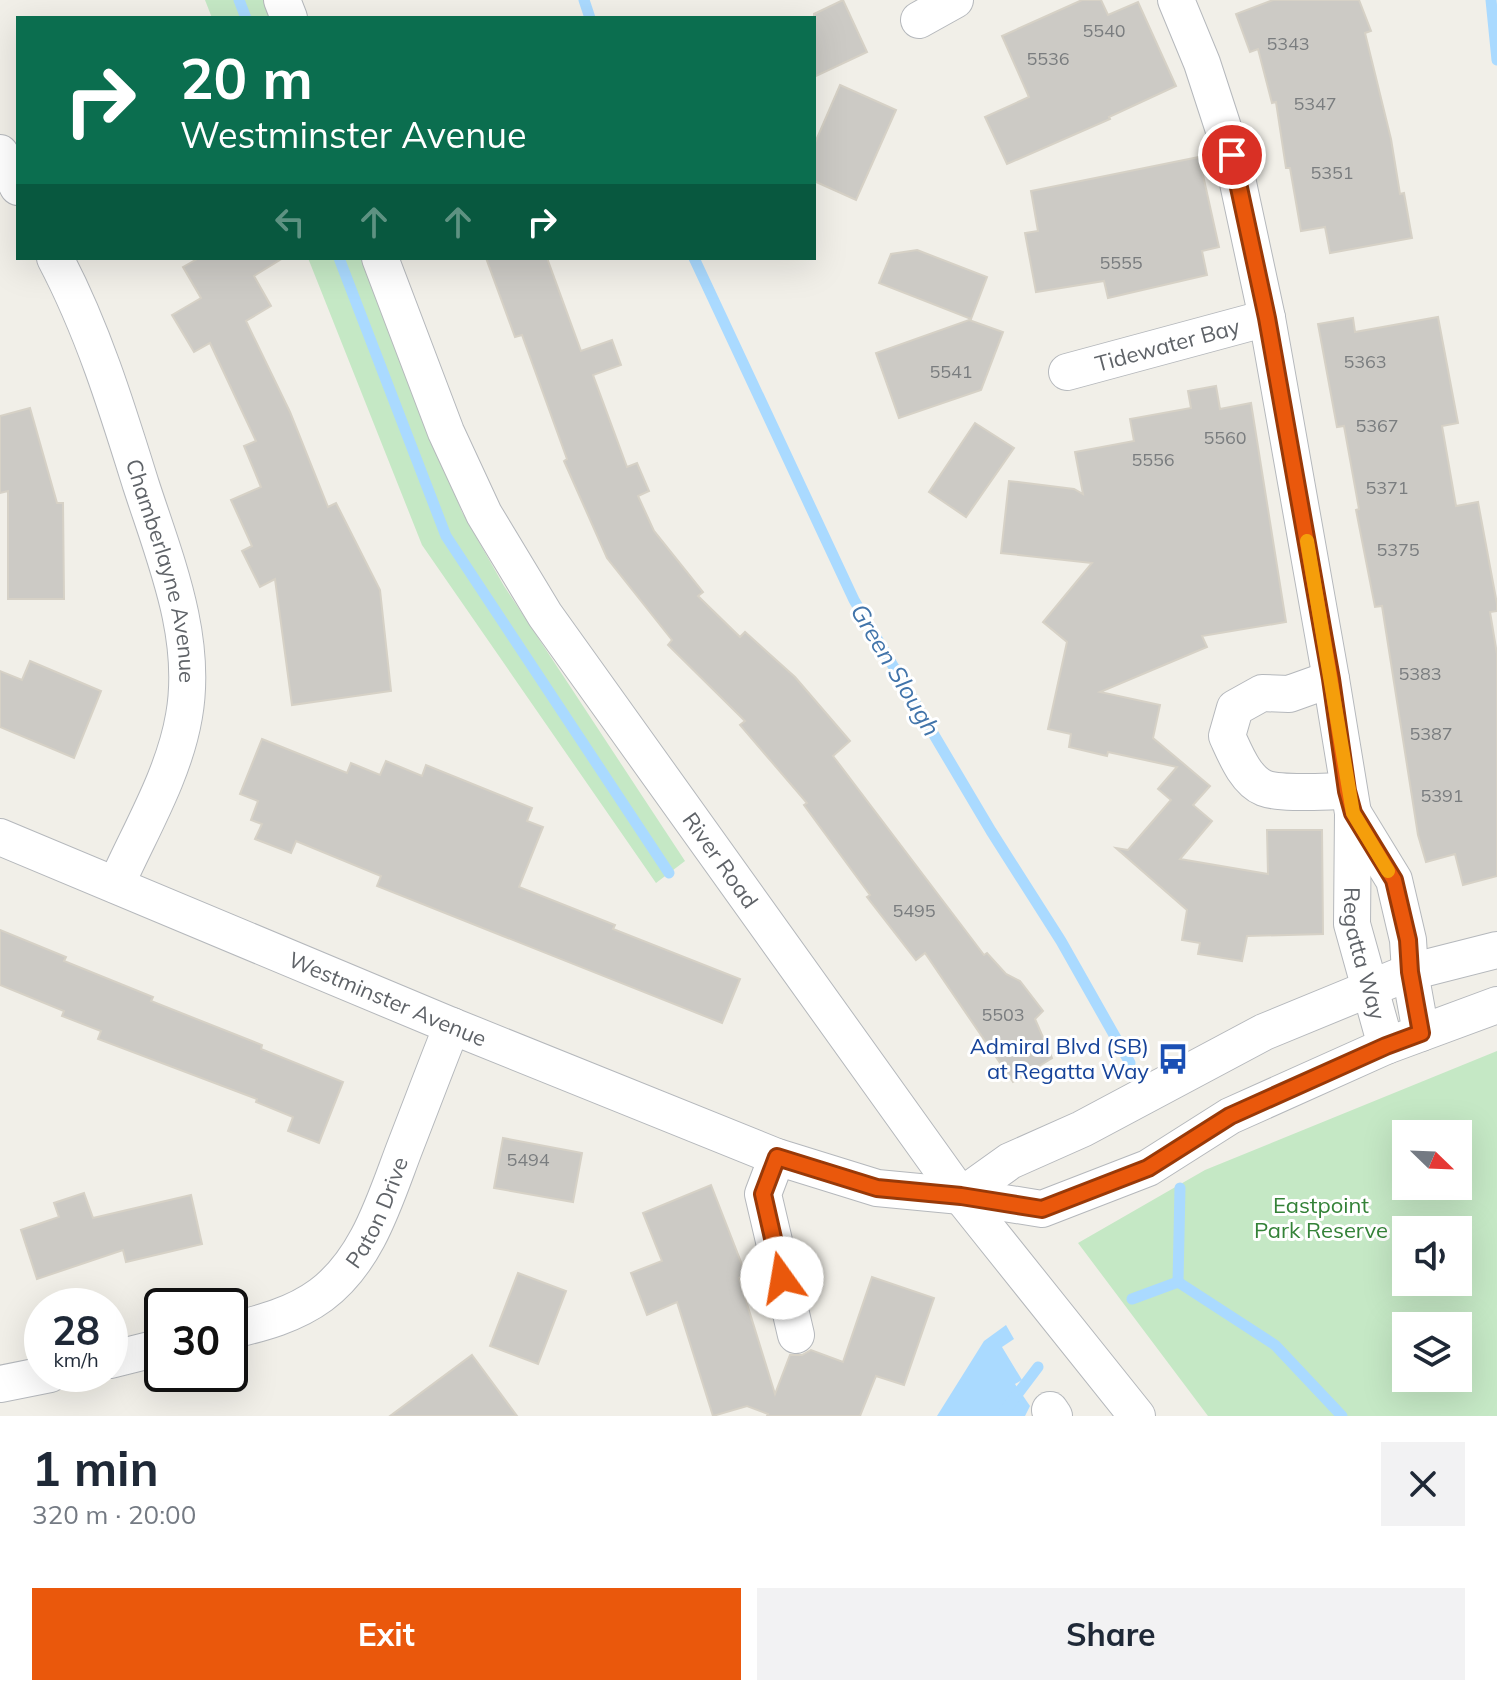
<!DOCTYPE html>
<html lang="en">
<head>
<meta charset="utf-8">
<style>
	:root { --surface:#fff; --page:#f2f2f3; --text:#1f2937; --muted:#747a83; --accent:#ea580c }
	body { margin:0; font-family:Mulish,sans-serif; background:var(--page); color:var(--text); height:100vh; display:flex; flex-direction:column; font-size:30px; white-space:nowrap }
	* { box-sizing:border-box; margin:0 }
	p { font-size:26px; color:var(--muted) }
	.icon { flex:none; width:44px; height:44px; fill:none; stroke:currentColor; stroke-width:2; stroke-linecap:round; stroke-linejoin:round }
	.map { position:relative; height:1416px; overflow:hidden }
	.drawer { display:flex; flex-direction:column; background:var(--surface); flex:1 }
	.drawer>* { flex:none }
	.banner { position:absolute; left:16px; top:16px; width:800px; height:244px; border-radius:0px; box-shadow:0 8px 32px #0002; background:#0b6e4f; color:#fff; overflow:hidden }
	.needle { width:52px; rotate:113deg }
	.buttons { position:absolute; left:1392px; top:1120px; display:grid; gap:16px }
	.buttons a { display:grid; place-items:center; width:80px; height:80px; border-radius:0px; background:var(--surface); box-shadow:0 8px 32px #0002; font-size:40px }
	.speed { position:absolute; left:24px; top:1288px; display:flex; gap:16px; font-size:40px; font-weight:700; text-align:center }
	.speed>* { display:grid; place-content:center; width:104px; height:104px; border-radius:50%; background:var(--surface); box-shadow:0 8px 32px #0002; line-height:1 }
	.speed small { font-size:20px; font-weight:400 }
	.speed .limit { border:4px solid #111; border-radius:12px; background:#fff; color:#111 }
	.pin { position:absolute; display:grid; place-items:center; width:68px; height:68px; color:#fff; margin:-34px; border:4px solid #fff; border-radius:50%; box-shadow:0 2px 8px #0007 }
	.me { position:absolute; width:88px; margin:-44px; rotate:347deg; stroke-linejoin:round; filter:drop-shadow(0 0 6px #0008) }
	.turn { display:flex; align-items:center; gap:28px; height:168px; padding:0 32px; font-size:36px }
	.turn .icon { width:104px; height:104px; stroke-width:2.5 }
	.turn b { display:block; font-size:56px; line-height:68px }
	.lanes { display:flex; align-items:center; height:76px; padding:0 32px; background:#0003; justify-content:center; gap:40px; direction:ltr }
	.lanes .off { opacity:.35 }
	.round { display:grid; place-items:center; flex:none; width:84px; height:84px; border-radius:0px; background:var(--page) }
	.headline { display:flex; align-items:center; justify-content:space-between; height:136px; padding:0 32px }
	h1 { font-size:48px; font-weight:700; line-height:60px }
	.primary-button { display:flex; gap:16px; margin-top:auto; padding:16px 32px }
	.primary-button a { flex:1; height:92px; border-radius:0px; background:var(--accent); color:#fff; font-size:32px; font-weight:700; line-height:92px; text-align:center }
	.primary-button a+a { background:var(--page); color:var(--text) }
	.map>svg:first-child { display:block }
</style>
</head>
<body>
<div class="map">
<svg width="1497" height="1416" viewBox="0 0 1497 1416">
	<rect width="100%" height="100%" fill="#f1efe8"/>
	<g fill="#c5e8c5" fill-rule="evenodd">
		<path d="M205,0H264L271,18H212Z"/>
		<path d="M308,258H364L462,512L504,586L685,861L656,883L422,545Z"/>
		<path d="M1497,1051V1416H1208L1078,1243L1205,1170ZM1406,1134H1458V1186H1406ZM1406,1230H1458V1282H1406ZM1406,1326H1458V1378H1406Z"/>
	</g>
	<path fill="#aadaff" d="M1006,1325L1014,1339L1002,1347L1022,1380L1015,1384L1030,1406L1025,1416H937L984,1341Z"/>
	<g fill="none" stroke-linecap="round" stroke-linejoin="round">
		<g stroke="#aadaff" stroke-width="11">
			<path d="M239,0L246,18"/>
			<path d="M584,0L590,18"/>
			<path d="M1491,0L1497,60"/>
			<path d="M339,258L446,536L669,873"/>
			<path d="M694,258L854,600L991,831L1061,941L1130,1063"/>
			<path d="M1178,1282L1275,1345L1342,1416"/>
			<path d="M1178,1282L1180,1188"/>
			<path d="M1132,1299L1178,1282"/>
			<path d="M1001,1416L1038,1367"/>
		</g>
	</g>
	<g fill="#cccac5" stroke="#d6d1c6" stroke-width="2">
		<path d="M843,0L867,52L814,77V14Z"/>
		<path d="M1082,0H1101L1108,15L1138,2L1176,86L1109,117L1110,119L1007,164L985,117L1029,97L1002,36Z"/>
		<path d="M1273,0H1359L1371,31L1365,33L1391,139L1400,194L1404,193L1412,238L1330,253L1325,227L1301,231L1290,168H1286L1276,102L1272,103L1258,49L1250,52L1236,14Z"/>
		<path d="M840,85L896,110L856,200L814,181V145Z"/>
		<path d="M1199,157L1219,247L1202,251L1207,275L1108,298L1104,281L1036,292L1025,233L1038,231L1031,191Z"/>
		<path d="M917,250L987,277L971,319L879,283L891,254Z"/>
		<path d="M199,258H283L254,276L271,306L246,321L290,412L328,507L336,503L380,590L391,691L292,705L275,579L260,587L242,551L252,546L231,500L261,487L244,446L256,441L210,343L194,352L172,315L201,298L183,267Z"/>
		<path d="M486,258H547L581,351L612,340L621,365L593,375L627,467L637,463L649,491L638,496L654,531L703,592L698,596L740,637L745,632L795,677L850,741L833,756L984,955L987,953L1006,974L1020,981L1043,1011L1035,1019L1052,1058L1013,1082L925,953L916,960L867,897L870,895L804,805L807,803L740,725L745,721L668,645L672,640L607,558L564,461L567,459L522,335L515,337Z"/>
		<path d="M1438,317L1458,423L1442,426L1456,506L1478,502L1497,604V611L1490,612L1497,654V876L1463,885L1455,854L1426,862L1418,835L1382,606L1375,607L1356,510L1359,509L1344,426L1337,427L1318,324L1353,318L1355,332Z"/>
		<path d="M969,320L1003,332L981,390L899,418L876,353Z"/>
		<path d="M1216,386L1220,409L1251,403L1286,622L1202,636L1207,647L1100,692L1160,705L1153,738L1210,786L1193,805L1212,821L1180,859L1268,874L1267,830H1322L1323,934L1247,936L1242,961L1198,954L1200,943L1182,940L1187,910L1116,848L1128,850L1171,800L1158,789L1177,767L1108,752L1107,756L1069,747L1071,734L1048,729L1067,642L1043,622L1092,563L1001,553L1009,481L1074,489L1083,494L1075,452L1134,441L1130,419L1191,408L1188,391Z"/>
		<path d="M30,408L57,503H63L64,599H8V491L0,493V416Z"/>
		<path d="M975,423L1014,448L966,517L929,492Z"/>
		<path d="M30,661L101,691L74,758L0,727V671L22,680Z"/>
		<path d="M262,739L347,773L351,763L380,775L386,761L422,776L426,765L532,808L527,821L543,827L519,887L615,925L613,929L740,979L722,1023L377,886L381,876L296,841L291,853L255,839L262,824L251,820L258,801L240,794Z"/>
		<path d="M0,930L66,957L64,961L153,997L151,1001L262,1045L261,1049L343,1082L319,1143L288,1131L293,1117L256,1102L257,1099L98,1039L101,1031L62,1016L64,1011L0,985Z"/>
		<path d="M503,1138L582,1153L573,1202L494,1188Z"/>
		<path d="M711,1185L746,1275L739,1278L775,1394L790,1355H802L811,1350L843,1362L872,1277L934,1298L904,1385L876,1376L860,1416H767L768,1414L747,1406L713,1416L677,1302L647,1315L631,1273L662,1261L643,1213Z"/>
		<path d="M84,1193L93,1218L191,1195L202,1244L126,1262L123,1250L37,1279L21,1230L59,1217L54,1203Z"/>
		<path d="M518,1273L566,1291L538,1364L490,1346Z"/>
		<path d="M472,1355L517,1416H390Z"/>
	</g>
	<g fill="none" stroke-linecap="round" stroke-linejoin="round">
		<defs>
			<g id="minor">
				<path d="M282,0L289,18"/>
				<path id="s1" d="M1176,0L1202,63L1232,155L1267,318L1331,679L1353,813L1352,924L1386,1046"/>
				<path d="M919,20L955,0"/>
				<path d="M0,153L18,187"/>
				<path id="s2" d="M55,258C93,330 117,408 141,485C165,559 198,637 184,716C174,775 140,831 116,885"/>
				<path id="s3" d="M380,258L446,432L484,514L545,615L961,1196L1137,1416"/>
				<path id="s4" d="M1067,372L1267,318"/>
				<path d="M1331,679L1289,694L1262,693L1235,708L1227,736C1235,753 1245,780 1264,788C1282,795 1327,791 1347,791"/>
				<path d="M1353,813L1394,880L1408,940L1410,972L1421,1033"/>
				<path id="s5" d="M0,837L452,1026L777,1157L877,1188L961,1196L1042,1209L1148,1168L1230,1116L1386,1046L1497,1005"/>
				<path d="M777,1157L763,1194L796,1335"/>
				<path d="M961,1196L1010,1161L1082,1129L1264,1032L1410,972L1497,950"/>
				<path id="s6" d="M230,1331C262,1323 294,1315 321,1295C368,1260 385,1199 405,1147C421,1106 436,1066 452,1026"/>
				<path d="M110,1360L162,1347"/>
				<path d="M0,1384L50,1374"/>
				<path d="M1050,1410L1054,1416"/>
			</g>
		</defs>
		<use href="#minor" stroke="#b5b8bc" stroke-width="38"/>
		<use href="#minor" stroke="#fff" stroke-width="36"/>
	</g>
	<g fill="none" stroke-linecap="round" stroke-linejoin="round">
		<defs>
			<path id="route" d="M782,1278L763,1194L777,1157L877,1188L961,1196L1042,1209L1148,1168L1230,1116L1386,1046L1421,1033L1410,972L1408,940L1394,880L1353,813L1347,791L1331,679L1267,318L1232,155"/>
		</defs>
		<use href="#route" stroke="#983908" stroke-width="20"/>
		<use href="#route" stroke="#ea580c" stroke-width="14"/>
		<path stroke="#f59e0b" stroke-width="14" d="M1307,541L1353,813L1388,871"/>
	</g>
	<defs>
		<symbol id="bus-bare" viewBox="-9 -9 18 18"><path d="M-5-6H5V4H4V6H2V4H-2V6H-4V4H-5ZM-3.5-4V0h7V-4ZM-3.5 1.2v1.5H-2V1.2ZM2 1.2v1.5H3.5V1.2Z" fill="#1a4fb4" stroke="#fff" stroke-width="2.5" paint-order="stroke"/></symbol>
	</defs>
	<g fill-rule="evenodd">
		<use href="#bus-bare" x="1151" y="1037" width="44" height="44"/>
	</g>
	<g text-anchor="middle" stroke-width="6" stroke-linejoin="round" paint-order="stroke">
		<g font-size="18" fill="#7a7d7f">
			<text x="1104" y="37">5540</text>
			<text x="1288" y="50">5343</text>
			<text x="1048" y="65">5536</text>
			<text x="1315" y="110">5347</text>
			<text x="1332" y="179">5351</text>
			<text x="1121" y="269">5555</text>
			<text x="1365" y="368">5363</text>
			<text x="951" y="378">5541</text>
			<text x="1377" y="432">5367</text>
			<text x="1225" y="444">5560</text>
			<text x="1153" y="466">5556</text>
			<text x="1387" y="494">5371</text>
			<text x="1398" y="556">5375</text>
			<text x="1420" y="680">5383</text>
			<text x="1431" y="740">5387</text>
			<text x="1442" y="802">5391</text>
			<text x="914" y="917">5495</text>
			<text x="1003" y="1021">5503</text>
			<text x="528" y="1166">5494</text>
		</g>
		<g font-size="22" fill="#5f6368" stroke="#fff">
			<text dy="8" stroke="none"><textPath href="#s4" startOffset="104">Tidewater Bay</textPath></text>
			<text dy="8" stroke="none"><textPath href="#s2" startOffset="332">Chamberlayne Avenue</textPath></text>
			<text dy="8" stroke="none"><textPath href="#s3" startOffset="696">River Road</textPath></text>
			<text dy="8" stroke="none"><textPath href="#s1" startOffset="976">Regatta Way</textPath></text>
			<text dy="8" stroke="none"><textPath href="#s5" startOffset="420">Westminster Avenue</textPath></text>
			<text dy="8" stroke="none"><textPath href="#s6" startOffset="200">Paton Drive</textPath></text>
		</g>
		<g font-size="22" fill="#164399" stroke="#fff" text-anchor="end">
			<text x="1149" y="1054">Admiral Blvd (SB)<tspan x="1149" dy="25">at Regatta Way</tspan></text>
		</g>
		<g font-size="22" fill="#348238" stroke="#fff">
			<text x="1321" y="1213">Eastpoint<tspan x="1321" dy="25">Park Reserve</tspan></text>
		</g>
		<g font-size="24" font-style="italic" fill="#4174aa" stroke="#fff">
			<text transform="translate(895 670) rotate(59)" y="8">Green Slough</text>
		</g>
	</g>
</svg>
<div class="buttons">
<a><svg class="needle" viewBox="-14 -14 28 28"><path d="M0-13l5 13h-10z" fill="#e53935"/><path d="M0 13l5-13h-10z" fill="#747a83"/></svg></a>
<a><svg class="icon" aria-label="sound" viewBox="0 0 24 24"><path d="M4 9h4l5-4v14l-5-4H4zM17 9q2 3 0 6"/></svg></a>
<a><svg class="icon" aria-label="layers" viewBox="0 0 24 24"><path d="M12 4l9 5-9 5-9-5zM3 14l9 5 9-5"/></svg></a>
</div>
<div class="speed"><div>28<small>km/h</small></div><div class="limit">30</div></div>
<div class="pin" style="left:1232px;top:155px;background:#d93025"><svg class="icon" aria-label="arrive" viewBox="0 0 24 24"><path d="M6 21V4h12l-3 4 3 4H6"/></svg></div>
<svg class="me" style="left:782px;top:1278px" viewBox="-20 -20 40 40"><circle r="19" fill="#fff"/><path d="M0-13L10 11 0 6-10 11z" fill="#ea580c"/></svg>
<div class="banner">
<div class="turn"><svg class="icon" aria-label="right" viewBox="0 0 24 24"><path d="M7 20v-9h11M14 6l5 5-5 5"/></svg><div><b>20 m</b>Westminster Avenue</div></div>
<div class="lanes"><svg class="icon off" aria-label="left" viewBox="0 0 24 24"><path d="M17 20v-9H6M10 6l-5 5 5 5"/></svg><svg class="icon off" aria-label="ahead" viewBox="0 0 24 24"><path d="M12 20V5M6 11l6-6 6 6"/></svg><svg class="icon off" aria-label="ahead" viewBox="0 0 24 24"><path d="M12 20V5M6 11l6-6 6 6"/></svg><svg class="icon" aria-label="right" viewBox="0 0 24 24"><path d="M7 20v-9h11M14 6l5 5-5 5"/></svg></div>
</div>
</div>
<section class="drawer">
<div class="headline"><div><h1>1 min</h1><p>320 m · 20:00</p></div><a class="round"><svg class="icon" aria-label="close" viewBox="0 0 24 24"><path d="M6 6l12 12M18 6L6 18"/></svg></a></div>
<div class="primary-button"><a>Exit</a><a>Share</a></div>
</section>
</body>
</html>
